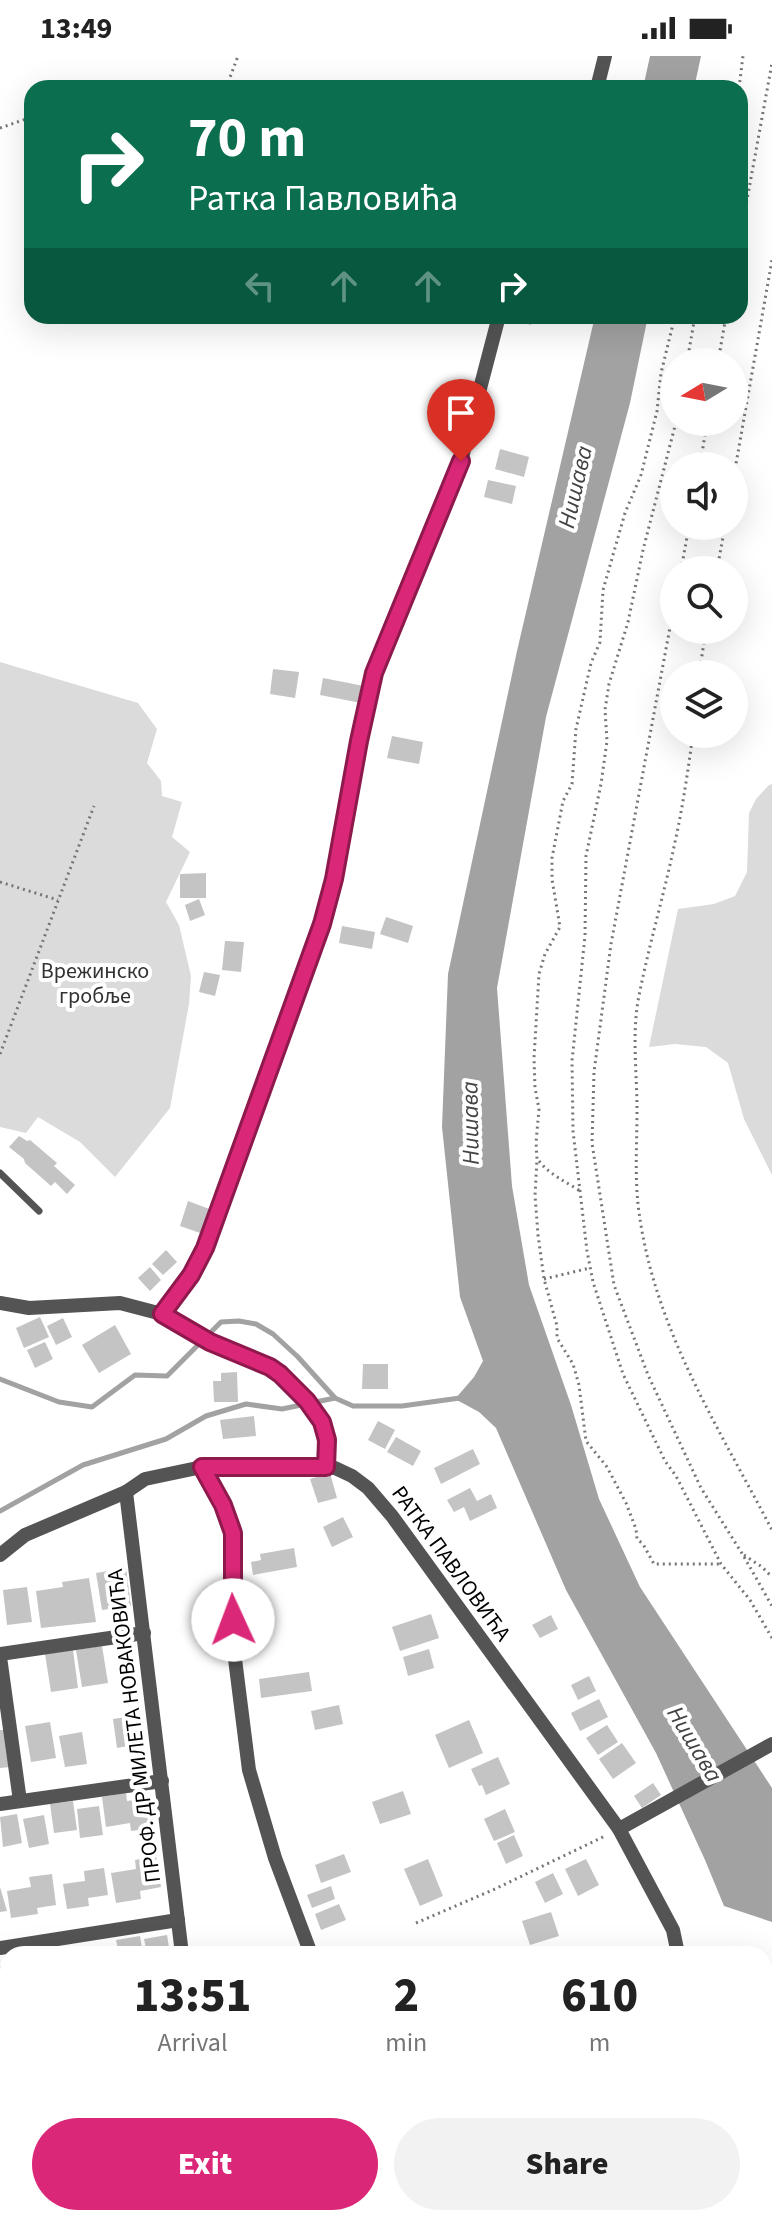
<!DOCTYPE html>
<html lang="en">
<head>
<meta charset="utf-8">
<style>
	:root { --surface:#fff; --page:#f2f2f2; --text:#222; --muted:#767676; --accent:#db2777 }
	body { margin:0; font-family:"Source Sans 3",sans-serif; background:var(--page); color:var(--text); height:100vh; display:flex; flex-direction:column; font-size:30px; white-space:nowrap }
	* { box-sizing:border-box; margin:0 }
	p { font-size:26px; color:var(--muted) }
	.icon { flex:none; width:44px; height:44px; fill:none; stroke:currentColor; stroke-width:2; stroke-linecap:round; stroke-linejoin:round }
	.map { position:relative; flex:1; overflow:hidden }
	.details { position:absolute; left:0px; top:1890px; width:772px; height:280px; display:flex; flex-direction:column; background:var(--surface); border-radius:24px 24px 0 0; box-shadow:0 8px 32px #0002 }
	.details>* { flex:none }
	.guide { position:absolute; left:24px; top:24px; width:724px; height:244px; border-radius:24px; box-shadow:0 8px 32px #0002; background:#0b6e4f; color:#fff; overflow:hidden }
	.needle { width:52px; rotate:260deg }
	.fabs { position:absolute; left:660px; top:292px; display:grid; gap:16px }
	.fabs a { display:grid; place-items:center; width:88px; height:88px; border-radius:50%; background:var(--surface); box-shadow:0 8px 32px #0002; font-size:40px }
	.pin { position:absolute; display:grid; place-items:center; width:68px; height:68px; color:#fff; margin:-82px -34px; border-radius:50% 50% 50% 0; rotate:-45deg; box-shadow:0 0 8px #0007 }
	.pin .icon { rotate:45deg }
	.me { position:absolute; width:88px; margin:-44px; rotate:358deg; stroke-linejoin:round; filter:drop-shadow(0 0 6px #0008) }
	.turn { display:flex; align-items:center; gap:28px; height:168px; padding:0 32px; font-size:36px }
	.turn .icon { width:104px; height:104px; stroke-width:2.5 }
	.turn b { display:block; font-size:56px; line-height:68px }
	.lanes { display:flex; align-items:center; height:76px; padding:0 32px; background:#0003; justify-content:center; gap:40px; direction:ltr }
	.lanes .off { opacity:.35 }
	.eta { display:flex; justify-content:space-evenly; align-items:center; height:136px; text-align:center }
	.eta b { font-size:48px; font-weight:800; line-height:56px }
	.cta { display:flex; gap:16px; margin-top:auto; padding:16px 32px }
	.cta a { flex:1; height:92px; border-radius:48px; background:var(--accent); color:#fff; font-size:32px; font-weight:800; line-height:92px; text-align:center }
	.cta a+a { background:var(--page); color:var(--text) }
	.status { display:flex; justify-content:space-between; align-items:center; height:56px; padding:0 40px; background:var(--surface); direction:ltr }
	.status svg { height:22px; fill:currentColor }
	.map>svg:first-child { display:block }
</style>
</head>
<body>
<div class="status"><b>13:49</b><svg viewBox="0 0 49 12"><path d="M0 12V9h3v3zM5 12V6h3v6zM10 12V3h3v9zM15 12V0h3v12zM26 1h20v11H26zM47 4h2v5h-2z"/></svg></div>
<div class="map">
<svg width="772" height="2170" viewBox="0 0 772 2170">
	<rect width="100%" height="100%" fill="#fff"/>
	<g fill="#dbdbdb">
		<path d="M0,606L138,647L157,673L147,707L161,725L162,740L182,746L172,781L190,796L166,846L179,869L191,920L189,948L170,1052L115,1121L80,1086L38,1061L26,1077L0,1071Z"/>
		<path d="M772,728V1119L744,1063L728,1007L706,991L675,988L649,991L678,853L714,848L735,840L747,816L749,757L756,743L769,729Z"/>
	</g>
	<g fill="#a2a2a2">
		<path d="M650,0H701L694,32H643Z"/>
		<path d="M595,260H648L630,347L546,661L497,932L512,1130L529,1229L571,1349L599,1443L640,1531L772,1732V1866L724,1850L705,1804L656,1697L566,1534L496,1372L479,1356L455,1343L474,1321L483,1305L460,1241L442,1071L448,918L517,595Z"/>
	</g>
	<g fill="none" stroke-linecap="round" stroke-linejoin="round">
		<g stroke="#a2a2a2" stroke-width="5">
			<path d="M0,1323L59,1346L92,1351L135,1319L167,1320L221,1266L239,1265L256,1268L273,1278L298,1301L335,1342L353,1350H402L460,1342"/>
			<path d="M0,1455L83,1409L166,1383L206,1360L246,1348L282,1353L335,1342"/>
		</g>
	</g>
	<g fill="#c4c4c4">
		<path d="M508,260H533L531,269L507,262Z"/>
		<path d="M500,393L529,401L524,421L495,413Z"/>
		<path d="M488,424L516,430L512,448L484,441Z"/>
		<path d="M273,613L299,616L295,642L270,638Z"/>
		<path d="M323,622L364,630L361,647L320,639Z"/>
		<path d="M392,680L423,686L419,708L387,702Z"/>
		<path d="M206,817V842H180V818Z"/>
		<path d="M199,843L205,859L190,865L185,849Z"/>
		<path d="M386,861L413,870L408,887L380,878Z"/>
		<path d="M342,870L375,876L372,893L339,887Z"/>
		<path d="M225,885L244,886L241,916L222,914Z"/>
		<path d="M204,916L220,919L215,940L199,936Z"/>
		<path d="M19,1080L27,1085L30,1084L57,1107L54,1110L75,1129L67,1138L55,1126L51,1130L25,1107L24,1103L9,1091Z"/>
		<path d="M188,1145L212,1154L203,1178L180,1170Z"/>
		<path d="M166,1194L177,1206L163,1219L152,1208Z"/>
		<path d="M150,1211L161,1224L150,1235L138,1222Z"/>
		<path d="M40,1261L49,1281L24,1292L16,1272Z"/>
		<path d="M63,1262L72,1281L56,1289L47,1270Z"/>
		<path d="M115,1269L131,1298L99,1317L82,1289Z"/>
		<path d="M45,1286L53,1303L35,1312L27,1294Z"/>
		<path d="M363,1308H388V1333H362Z"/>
		<path d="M237,1316L238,1346H214L213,1325H221V1317Z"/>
		<path d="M254,1360L256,1380L223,1383L220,1364Z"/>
		<path d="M378,1365L395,1374L385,1393L368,1384Z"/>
		<path d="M396,1381L421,1395L413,1410L387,1396Z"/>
		<path d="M473,1393L480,1408L441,1428L434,1412Z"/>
		<path d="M330,1417L337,1442L318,1447L310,1423Z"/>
		<path d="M470,1432L477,1445L491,1438L497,1452L470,1465L464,1451L454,1456L447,1444Z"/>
		<path d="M343,1461L353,1481L332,1491L323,1471Z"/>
		<path d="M294,1492L297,1511L253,1519L251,1506L261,1504L260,1498Z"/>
		<path d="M126,1512L131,1550L102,1554L96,1517Z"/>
		<path d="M89,1522L96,1566L41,1572L36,1535L63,1531L62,1526Z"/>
		<path d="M27,1531L32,1566L7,1569L3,1534Z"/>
		<path d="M431,1558L439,1582L400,1595L392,1571Z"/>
		<path d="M551,1559L558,1573L540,1582L532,1569Z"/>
		<path d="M102,1590L108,1627L82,1631L76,1594Z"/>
		<path d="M429,1593L434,1612L408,1620L403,1601Z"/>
		<path d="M73,1594L78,1632L51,1636L45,1598Z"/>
		<path d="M309,1616L312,1635L261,1642L259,1623Z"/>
		<path d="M589,1620L596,1635L578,1644L571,1629Z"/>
		<path d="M599,1643L608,1661L580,1675L571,1657Z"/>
		<path d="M339,1649L343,1668L315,1674L311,1655Z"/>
		<path d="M140,1659L145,1687L117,1692L113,1663Z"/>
		<path d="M469,1664L483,1697L449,1712L435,1679Z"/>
		<path d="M50,1666L56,1702L31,1706L25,1670Z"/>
		<path d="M607,1669L618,1686L598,1699L586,1682Z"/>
		<path d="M0,1674H5L10,1711L0,1712Z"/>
		<path d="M82,1676L87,1708L65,1711L59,1680Z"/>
		<path d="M622,1687L636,1707L613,1723L599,1703Z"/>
		<path d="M498,1701L510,1728L486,1739L482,1729L479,1730L471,1713Z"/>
		<path d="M653,1727L661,1739L642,1752L634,1740Z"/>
		<path d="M403,1735L411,1758L380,1768L372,1746Z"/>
		<path d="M126,1737L127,1745L149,1742L153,1772L131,1775L130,1767L106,1771L102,1741Z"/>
		<path d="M73,1745L77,1774L54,1777L50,1748Z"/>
		<path d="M99,1750L103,1779L80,1782L77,1753Z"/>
		<path d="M505,1753L515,1776L494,1785L484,1763Z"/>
		<path d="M17,1758L22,1787L3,1791L0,1761Z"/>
		<path d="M44,1759L49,1788L29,1792L23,1763Z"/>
		<path d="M514,1779L523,1800L506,1808L497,1787Z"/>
		<path d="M344,1798L351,1816L321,1827L315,1809Z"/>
		<path d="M156,1800L161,1831L140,1835L141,1843L116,1847L111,1817L136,1813L135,1804Z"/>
		<path d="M428,1803L443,1840L420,1850L404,1813Z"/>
		<path d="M586,1803L599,1829L578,1840L565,1813Z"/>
		<path d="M104,1812L108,1839L88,1842L89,1850L67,1853L63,1828L85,1825L84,1815Z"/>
		<path d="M553,1817L563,1838L545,1847L535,1826Z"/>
		<path d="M52,1818L56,1849L37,1852L38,1858L11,1862L7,1835L31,1831L29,1821Z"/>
		<path d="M331,1830L335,1843L312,1852L307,1839Z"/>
		<path d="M0,1831L7,1855L0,1856Z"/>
		<path d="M339,1848L346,1864L321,1874L315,1858Z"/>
		<path d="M551,1856L559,1880L530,1889L522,1865Z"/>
		<path d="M167,1879L170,1898H147L144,1883Z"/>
		<path d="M140,1880L143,1898H119L116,1884Z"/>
		<path d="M8,1909V1941L0,1942V1910Z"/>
		<path d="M8,2145V2162H34L35,2170H0V2146Z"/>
		<path d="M61,2162H91V2164L62,2168Z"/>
	</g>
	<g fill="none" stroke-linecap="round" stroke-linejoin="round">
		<g stroke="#767676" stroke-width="3" stroke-dasharray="2 4" stroke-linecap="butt">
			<path d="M226,32L238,0"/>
			<path d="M739,32L743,0"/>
			<path d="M0,72L32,61"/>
			<path d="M740,182L772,7"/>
			<path d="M675,260L661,317L657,355L641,419L625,457L603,534L600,586L591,607L576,673L572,728L563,745L552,802V823L560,871L545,898L539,918L534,1002L535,1032L539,1053L536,1087L537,1103L535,1139L538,1179L544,1223L557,1270V1282L573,1308L579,1329L586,1385L607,1411L626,1447L636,1473L637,1483L643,1488L654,1508H721"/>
			<path d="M687,306L695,260"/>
			<path d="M718,306L726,260"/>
			<path d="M676,366L643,494L628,566L609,628L605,654L607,685L601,728L586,800L585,880L572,1005L573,1075L587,1195L593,1226L623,1318L665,1405L676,1420L721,1508L750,1544L772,1582"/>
			<path d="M700,410L707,366"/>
			<path d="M734,419L772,204"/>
			<path d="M681,514L689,470"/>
			<path d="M717,514L725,470"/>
			<path d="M674,550L611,888L594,1016L592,1087L614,1229L648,1319L701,1432L743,1499L772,1550"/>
			<path d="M699,618L706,574"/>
			<path d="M693,678C688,714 683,750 675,786C664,839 648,892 638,945C632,981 637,1018 637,1054C637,1091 634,1127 640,1163C657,1277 720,1374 772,1474"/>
			<path d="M0,826L58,844"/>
			<path d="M0,998L94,750"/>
			<path d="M539,1105C550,1119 565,1125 580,1135"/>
			<path d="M544,1223L590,1212"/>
			<path d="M744,1499L762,1511L772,1521"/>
			<path d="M416,1867L495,1833L605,1780"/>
		</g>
		<g stroke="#545454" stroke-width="7">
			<path d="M0,1117L39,1155"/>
			<path d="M674,2162L676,2170"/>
		</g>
		<g stroke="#545454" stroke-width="14">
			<path d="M597,32L605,0"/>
			<path d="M0,1247L29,1252L120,1247L162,1258L210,1286L270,1311L280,1318L307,1345L317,1357L325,1373L327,1384L326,1411"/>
			<path d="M162,1258L191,1219L205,1192L322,868L334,823L359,685L374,617L461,405L499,260"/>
			<path d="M202,1411L223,1449L233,1477L231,1519L233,1587L249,1714L275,1802L311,1898"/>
			<path d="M126,1436L182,1898"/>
			<path d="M0,1499L25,1479L126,1436L145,1423L202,1411L299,1410L335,1412L352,1420L368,1432L392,1460L619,1773L772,1688"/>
			<path d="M0,1598L144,1577"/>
			<path d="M0,1601L20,1745"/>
			<path d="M0,1748L162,1725"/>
			<path d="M619,1773L673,1874L678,1898"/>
			<path d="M0,1892L178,1864"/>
			<path d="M0,2032L8,2031"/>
			<path d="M216,2162L217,2170"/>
		</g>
	</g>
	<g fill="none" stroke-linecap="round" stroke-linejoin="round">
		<defs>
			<path id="route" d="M233,1564V1477L223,1449L202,1411H326L327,1384L322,1366L307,1345L280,1318L270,1311L210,1286L162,1258L191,1219L205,1192L322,868L334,823L359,685L374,617L461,405"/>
		</defs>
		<use href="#route" stroke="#8e194d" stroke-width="20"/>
		<use href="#route" stroke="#db2777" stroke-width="14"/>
	</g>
	<g text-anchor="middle" stroke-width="8" stroke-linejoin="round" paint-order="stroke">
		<g font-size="22" fill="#323232" stroke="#fff">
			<text x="95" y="922">Врежинско<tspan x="95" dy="25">гробље</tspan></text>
		</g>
		<g font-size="22" fill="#000" stroke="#fff">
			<text transform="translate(452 1507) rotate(54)" y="8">РАТКА ПАВЛОВИЋА</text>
			<text transform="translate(133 1670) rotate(-97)" y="8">ПРОФ. ДР МИЛЕТА НОВАКОВИЋА</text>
		</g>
		<g font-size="24" font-style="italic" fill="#434343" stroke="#fff">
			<text transform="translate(575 431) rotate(-77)" y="8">Нишава</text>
			<text transform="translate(470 1067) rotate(-91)" y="8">Нишава</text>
			<text transform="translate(695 1688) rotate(59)" y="8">Нишава</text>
		</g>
	</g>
</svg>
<div class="fabs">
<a><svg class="needle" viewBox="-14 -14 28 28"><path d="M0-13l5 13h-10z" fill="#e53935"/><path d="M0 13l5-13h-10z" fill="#767676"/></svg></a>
<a><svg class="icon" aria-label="sound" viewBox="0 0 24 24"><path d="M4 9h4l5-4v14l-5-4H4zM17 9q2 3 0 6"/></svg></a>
<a><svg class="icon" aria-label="search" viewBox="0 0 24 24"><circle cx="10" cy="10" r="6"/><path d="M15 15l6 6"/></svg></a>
<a><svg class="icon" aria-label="layers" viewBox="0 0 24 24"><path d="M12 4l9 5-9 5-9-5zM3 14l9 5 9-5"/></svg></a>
</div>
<div class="pin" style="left:461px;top:405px;background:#d93025"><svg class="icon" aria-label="arrive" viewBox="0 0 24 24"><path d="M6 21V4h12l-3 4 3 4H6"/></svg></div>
<svg class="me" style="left:233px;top:1564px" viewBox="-20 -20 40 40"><circle r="19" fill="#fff"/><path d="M0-13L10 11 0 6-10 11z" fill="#db2777"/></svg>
<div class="guide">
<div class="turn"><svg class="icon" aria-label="right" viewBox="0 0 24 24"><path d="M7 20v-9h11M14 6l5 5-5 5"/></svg><div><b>70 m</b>Ратка Павловића</div></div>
<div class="lanes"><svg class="icon off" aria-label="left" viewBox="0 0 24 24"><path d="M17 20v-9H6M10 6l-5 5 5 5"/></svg><svg class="icon off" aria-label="ahead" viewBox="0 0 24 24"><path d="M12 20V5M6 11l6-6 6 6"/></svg><svg class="icon off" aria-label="ahead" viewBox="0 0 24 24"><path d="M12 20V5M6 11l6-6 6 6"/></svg><svg class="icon" aria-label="right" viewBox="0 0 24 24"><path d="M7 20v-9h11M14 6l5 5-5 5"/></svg></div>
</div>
<section class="details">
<div class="eta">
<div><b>13:51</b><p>Arrival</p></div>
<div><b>2</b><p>min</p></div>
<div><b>610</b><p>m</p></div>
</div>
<div class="cta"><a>Exit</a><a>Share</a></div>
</section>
</div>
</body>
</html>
